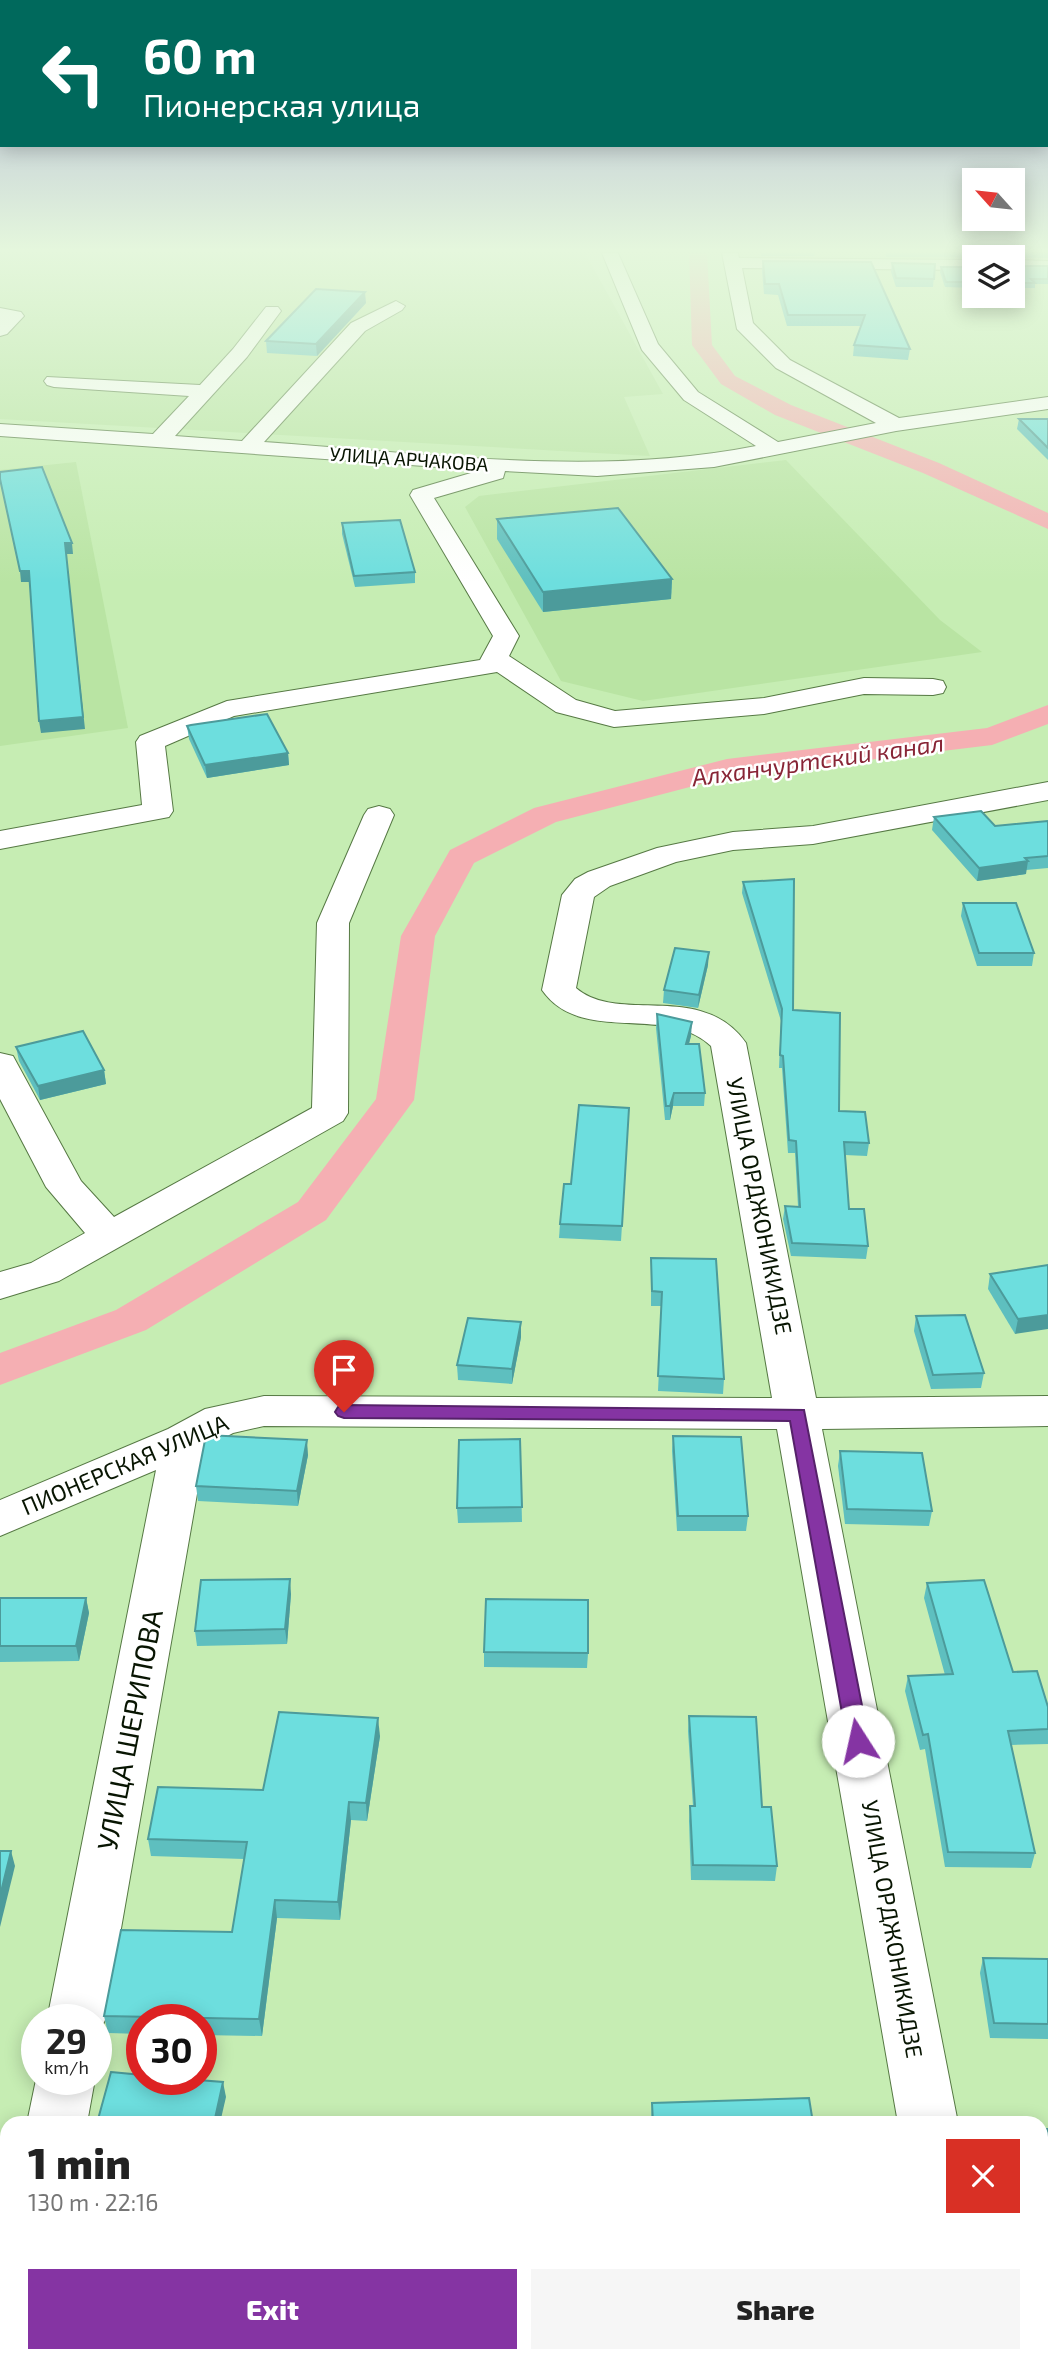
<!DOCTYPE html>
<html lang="en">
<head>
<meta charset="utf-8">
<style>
	:root { --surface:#fff; --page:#f6f6f6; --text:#222; --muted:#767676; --accent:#8534a3 }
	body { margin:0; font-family:"Exo 2",sans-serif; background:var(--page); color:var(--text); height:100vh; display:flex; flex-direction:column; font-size:26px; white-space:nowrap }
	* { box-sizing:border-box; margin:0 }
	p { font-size:23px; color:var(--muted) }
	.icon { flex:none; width:38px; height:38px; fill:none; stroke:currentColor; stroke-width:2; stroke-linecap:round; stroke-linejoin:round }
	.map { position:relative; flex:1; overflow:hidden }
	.sheet { position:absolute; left:0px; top:2116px; width:1048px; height:247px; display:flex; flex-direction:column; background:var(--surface); border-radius:21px 21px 0 0; box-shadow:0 4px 18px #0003 }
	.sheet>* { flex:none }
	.hud { position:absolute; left:0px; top:0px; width:1048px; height:147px; box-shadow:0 4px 18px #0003; background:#00695c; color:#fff; overflow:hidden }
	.needle { width:46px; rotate:297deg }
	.tools { position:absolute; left:962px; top:168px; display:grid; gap:14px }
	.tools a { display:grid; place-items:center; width:63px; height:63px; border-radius:0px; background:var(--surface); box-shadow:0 4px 18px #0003; font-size:35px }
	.speed { position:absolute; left:21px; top:2004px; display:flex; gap:14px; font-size:35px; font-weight:700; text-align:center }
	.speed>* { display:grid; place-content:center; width:91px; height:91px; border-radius:50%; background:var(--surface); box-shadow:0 4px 18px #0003; line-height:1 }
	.speed small { font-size:18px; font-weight:400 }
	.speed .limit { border:10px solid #d22; background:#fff; color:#111 }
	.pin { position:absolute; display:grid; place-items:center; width:60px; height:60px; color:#fff; margin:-72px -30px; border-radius:50% 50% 50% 0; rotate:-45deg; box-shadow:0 0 7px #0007 }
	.pin .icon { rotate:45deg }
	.me { position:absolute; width:77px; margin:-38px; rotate:350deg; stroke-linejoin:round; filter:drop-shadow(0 0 5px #0008) }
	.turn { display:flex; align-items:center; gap:24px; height:147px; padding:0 28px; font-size:32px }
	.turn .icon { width:91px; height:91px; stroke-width:2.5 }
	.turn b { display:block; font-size:49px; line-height:60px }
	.round { display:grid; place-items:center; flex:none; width:74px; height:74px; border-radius:0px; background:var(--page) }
	.overview { display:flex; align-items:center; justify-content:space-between; height:119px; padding:0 28px }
	h1 { font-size:42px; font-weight:800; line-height:52px }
	.button { display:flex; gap:14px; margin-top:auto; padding:14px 28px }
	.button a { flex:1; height:80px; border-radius:0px; background:var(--accent); color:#fff; font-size:28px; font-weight:800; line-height:80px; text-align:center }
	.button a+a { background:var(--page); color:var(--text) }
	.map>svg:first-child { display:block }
</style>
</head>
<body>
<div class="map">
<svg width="1048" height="2361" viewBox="0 0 1048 2361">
	<rect width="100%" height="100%" fill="#c6edb3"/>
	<g fill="#b9e4a3">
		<path d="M0,253H585L663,394L624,397L650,456L0,419Z"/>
		<path d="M786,460L940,620L982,652L643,701L561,681L465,507L479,496Z"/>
		<path d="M76,462L128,728L0,746V470Z"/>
	</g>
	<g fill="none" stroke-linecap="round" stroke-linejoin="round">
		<g fill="#f5afb3" fill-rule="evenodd">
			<path d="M689,253H707L712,345L735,376L791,405L939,463L1048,513V529L923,473L775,415L721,384L692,345Z"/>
			<path d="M1048,705V724L992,745L728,777L556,822L474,863L435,936L414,1100L326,1220L146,1330L0,1385V1353L116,1310L298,1202L376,1099L401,936L450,850L534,808L727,759L987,728Z"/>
		</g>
		<defs>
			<g id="minor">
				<path d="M602,253H618L658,344L698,392L778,442L876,423L776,368L737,329L722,253H738L739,258L975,260V270L742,268L753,323L790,360L899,418L1048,397V409L896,431L714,467L597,476L505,471L503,478L434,498L519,636L509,656L576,700L615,711L764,698L864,678L933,679L943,681L946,687L943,693L933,695L864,694L764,714L614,727L556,712L497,672L234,716L165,746L173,811L169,817L0,849V831L142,805L136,742L140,736L227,701L480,660L493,636L410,495L413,490L481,470L0,436V424L153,434L189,396L54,387L47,385L44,381L47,377L200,385L233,349L266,307H278L281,311L247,357L175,436L242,441L351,323L396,301L405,306L402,310L365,331L264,442C426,453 595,478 756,446L684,400L642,350Z"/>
				<path d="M1013,260L1048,261V269L1013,270Z"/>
				<path d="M0,308L21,312L24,316L7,334L0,336Z"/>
				<path d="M1048,782V800L813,844L733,850L676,862L610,886L594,897L576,988C619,1025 702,980 746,1043L816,1398L1048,1396V1426L822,1429L958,2123H898L777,1429L264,1426L233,1433L205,1448L105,2020L96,2039V2020H47L156,1470L0,1536V1500L168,1429L205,1409L264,1396L772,1398L711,1046C665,1003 581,1046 542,990L562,895L575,879L588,872L657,848L733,832L813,826Z"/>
				<path d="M379,806L390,809L394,815L349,923L348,1113L343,1121L59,1281L0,1299V1272L31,1263L85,1233L46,1187L0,1099V1053L13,1056L81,1181L114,1217L312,1108L317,923L364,815L368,809Z"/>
				<path d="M37,2075V2079H95L87,2123H27Z"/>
				<path d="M7,2325V2356H46L45,2361H0V2328Z"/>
				<path d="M938,2356H1004L1005,2361H939Z"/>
			</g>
		</defs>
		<use href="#minor" stroke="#567944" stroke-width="2"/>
		<use href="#minor" fill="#fff" fill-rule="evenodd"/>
	</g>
	<g fill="#5ebfbf">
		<path d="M761,253H815L814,256H761Z"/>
		<path d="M886,253H1048V258L886,257Z"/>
		<path d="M763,261L871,262L910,349L908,360L853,356L854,345L861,326H787L778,295L764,294L762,271Z"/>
		<path d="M892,263L935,264L933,287H896L891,272Z"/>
		<path d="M1013,266H1048V284H1035V288H1013Z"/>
		<path d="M941,267H975V288L945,287L940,272Z"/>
		<path d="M366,303L317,356L267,353L266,341Z"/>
		<path d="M1019,419H1048V460L1017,429Z"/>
		<path d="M497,519L672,579L671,599L543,612L497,539Z"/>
		<path d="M342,523L415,572V583L355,587L342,534Z"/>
		<path d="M187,726L288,753L289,765L207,778L189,739Z"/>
		<path d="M934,817L995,826L1048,821V868L1026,870V874L977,881L932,830Z"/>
		<path d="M743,882L793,1010L839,1111L869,1143L867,1156L845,1155L849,1209L868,1246L866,1259L791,1256L783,1219L785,1206H798L795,1153H788L782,1068H779L781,1021L742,893Z"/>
		<path d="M963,903L1034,953L1032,966H977L961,916Z"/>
		<path d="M708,965L698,1008L663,1003L664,990Z"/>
		<path d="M657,1014L691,1036L689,1044L705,1093L704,1106H673L670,1120H665L656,1028Z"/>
		<path d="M16,1047L104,1070L106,1084L40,1100L19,1061Z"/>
		<path d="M629,1108L621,1241L559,1238L560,1224Z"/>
		<path d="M651,1258L724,1379L723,1394L658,1391L662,1306H651Z"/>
		<path d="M1048,1265L1015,1334L988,1289L990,1274Z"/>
		<path d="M916,1316L984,1373L981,1388L931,1389L914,1331Z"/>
		<path d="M521,1322V1337L512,1384L458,1380L457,1365Z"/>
		<path d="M673,1436L748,1516L746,1531H677L672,1451Z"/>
		<path d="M520,1439L522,1522L458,1523L457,1508Z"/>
		<path d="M840,1451L932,1511L929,1526L845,1524L838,1466Z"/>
		<path d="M308,1455L298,1506L198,1501L196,1486Z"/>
		<path d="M927,1583L1048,1707V1744L1011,1745L1035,1853L1031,1868L945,1867L925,1749L920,1750L905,1691L908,1676L945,1675L924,1598Z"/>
		<path d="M291,1594L287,1644L197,1646L195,1631Z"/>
		<path d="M0,1598H86L89,1613L79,1661L0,1662Z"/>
		<path d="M484,1652L588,1653L587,1668L484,1667Z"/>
		<path d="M689,1716L762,1807L777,1866L775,1881L691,1880L689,1821L690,1806H693L688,1731Z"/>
		<path d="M380,1736L367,1821L351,1820L340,1920L277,1918L262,2036L201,2035V2020H142V2034L108,2033L104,2016L232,1932L244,1859L151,1856L148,1839L263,1790Z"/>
		<path d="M983,1958L1048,1959V2039L990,2038L980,1973Z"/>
		<path d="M652,2103L813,2123H651Z"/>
		<rect x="1041" y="2129" width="7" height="108"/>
		<path d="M110,2356H281L280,2361H145Z"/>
	</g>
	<g fill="#4c9b9b">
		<path d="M365,292L366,303L317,356L316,344Z"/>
		<path d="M65,543H72L73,554H66L85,729L41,733L39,721Z"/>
		<path d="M20,571H29L30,582H21Z"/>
		<path d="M672,579L671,599L543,612V592Z"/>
		<path d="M288,753L289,765L207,778L205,765Z"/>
		<path d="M1028,861L1026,874L977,881L979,868Z"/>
		<path d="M709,952L708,965L698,1008L699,995Z"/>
		<path d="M692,1022L691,1036L685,1057L686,1044Z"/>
		<path d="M104,1070L106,1084L40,1100L38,1086Z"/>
		<path d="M674,1093L673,1106L670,1120V1106Z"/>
		<path d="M1048,1315V1329L1015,1334L1018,1319Z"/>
		<path d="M521,1322V1337L512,1384V1369Z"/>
		<path d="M307,1440L308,1455L298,1506L297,1491Z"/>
		<path d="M290,1579L291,1594L287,1644L285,1629Z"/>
		<path d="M86,1598L89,1613L79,1661L76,1646Z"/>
		<path d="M378,1718L380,1736L367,1821L366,1803Z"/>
		<path d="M349,1802L351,1820L340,1920L338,1902Z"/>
		<path d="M11,1851L15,1866L0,1927V1896Z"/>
		<path d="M275,1900L277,1918L262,2036L259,2019Z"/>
		<path d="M223,2082L226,2097L220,2123H214Z"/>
		<path d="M276,2356H281L280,2361H275Z"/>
	</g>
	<g fill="#6ddede" stroke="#4c9b9b" stroke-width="2">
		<path d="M963,253H1013L1011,255V257H978V253Z"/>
		<path d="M763,261L871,262L910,349L854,345L865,315H788L779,284H765Z"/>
		<path d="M892,263L935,264L934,279L896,278Z"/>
		<path d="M1013,266H1048V279H1031L1035,283H1013Z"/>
		<path d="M941,267H975V282H946Z"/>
		<path d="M316,289L365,292L316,344L266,341Z"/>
		<path d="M1019,419H1048V448Z"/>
		<path d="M42,467L72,543H65L83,717L39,721L29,571H20L0,479V472Z"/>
		<path d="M618,508L672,579L543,592L497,519Z"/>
		<path d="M400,520L415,572L354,576L342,523Z"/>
		<path d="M267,714L288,753L205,765L187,726L191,725Z"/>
		<path d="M981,811L995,826L1048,821V856L1025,858L1028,861L979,868L934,817Z"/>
		<path d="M794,879L793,1010L840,1013L839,1111L865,1112L869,1143L844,1142L849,1209H864L868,1246L792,1243L785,1206L800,1207L796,1141L789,1140L783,1056L780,1055L782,1009L743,882Z"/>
		<path d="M963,903H1016L1034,953H979Z"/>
		<path d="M675,948L709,952L699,995L664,990Z"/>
		<path d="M657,1014L692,1022L686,1044H699L705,1093H674L670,1106H666Z"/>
		<path d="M83,1031L104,1070L38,1086L16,1047Z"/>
		<path d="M579,1105L629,1108L622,1226L560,1224L564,1184H571Z"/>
		<path d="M651,1258L716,1259L724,1379L658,1376L662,1292L652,1291Z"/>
		<path d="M1048,1265V1315L1018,1319L990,1274Z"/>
		<path d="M965,1315L984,1373L933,1375L916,1316Z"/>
		<path d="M468,1318L521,1322L512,1369L457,1365Z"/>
		<path d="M206,1435L307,1440L297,1491L196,1486Z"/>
		<path d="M673,1436L741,1437L748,1516H678Z"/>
		<path d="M520,1439L522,1507L457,1508L459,1440Z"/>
		<path d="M840,1451L922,1453L932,1511L847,1509Z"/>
		<path d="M290,1579L285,1629L195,1631L201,1580Z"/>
		<path d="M984,1580L1013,1672L1037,1671L1048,1707V1729L1008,1731L1035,1853L948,1852L928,1734L923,1735L908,1676L953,1674L927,1583Z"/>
		<path d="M0,1598H86L76,1646H0Z"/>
		<path d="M486,1599L588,1600V1653L484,1652Z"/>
		<path d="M279,1712L378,1718L366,1803L349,1802L338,1902L275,1900L259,2019L104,2016L121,1930L232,1932L247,1842L148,1839L158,1787L263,1790Z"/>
		<path d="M689,1716L756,1717L762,1807H771L777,1866L693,1865L690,1806H695Z"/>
		<path d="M0,1851H11L0,1896Z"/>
		<path d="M983,1958L1048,1959V2024L994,2023Z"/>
		<path d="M111,2072L142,2075V2079H185L223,2082L214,2123H97Z"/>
		<path d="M809,2098L813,2123H653L652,2103Z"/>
		<rect x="1041" y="2129" width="7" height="94"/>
		<path d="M174,2356H276L275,2361H173Z"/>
	</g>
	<linearGradient id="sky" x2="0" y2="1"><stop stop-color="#adb2d3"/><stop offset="0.43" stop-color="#e5f7dd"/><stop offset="1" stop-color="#e5f7dd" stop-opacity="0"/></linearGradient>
	<rect width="1048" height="583" fill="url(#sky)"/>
	<path fill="#8534a3" stroke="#56226a" stroke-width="2" d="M344,1405L804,1410L869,1741L865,1747L858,1750L850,1747L847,1741L790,1421L344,1418L338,1416L335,1412L338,1407Z"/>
	<g text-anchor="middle" stroke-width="5" stroke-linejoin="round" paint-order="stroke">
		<g font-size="19" fill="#081502" stroke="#fff">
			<text transform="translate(409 459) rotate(4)" y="7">УЛИЦА АРЧАКОВА</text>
		</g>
		<g font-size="23" fill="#081502" stroke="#fff">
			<text transform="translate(759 1206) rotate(79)" y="8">УЛИЦА ОРДЖОНИКИДЗЕ</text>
			<text transform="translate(125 1465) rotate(-23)" y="8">ПИОНЕРСКАЯ УЛИЦА</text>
			<text transform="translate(892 1929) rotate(80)" y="8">УЛИЦА ОРДЖОНИКИДЗЕ</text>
		</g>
		<g font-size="24" font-style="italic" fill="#882536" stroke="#fff">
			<text transform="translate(818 761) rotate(-8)" y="8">Алханчуртский канал</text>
		</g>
		<g font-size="28" fill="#081502" stroke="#fff">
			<text transform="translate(130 1730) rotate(-79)" y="10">УЛИЦА ШЕРИПОВА</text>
		</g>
	</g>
</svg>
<div class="tools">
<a><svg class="needle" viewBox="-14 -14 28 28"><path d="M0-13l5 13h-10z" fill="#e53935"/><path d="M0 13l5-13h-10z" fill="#767676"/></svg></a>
<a><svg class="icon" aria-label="layers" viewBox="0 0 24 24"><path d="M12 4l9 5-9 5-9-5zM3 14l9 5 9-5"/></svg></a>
</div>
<div class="speed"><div>29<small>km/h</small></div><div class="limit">30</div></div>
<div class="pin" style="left:344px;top:1412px;background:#d93025"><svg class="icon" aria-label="arrive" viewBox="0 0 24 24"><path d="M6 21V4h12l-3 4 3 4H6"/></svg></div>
<svg class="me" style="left:858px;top:1741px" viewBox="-20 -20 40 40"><circle r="19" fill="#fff"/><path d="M0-13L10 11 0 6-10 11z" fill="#8534a3"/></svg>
<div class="hud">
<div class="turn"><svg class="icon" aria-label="left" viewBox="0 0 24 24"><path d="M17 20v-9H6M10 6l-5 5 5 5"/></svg><div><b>60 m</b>Пионерская улица</div></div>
</div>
<section class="sheet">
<div class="overview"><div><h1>1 min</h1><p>130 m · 22:16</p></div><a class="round" style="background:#d93025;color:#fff"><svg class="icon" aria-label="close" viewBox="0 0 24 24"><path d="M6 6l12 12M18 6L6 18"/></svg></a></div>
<div class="button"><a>Exit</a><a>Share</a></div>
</section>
</div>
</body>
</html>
